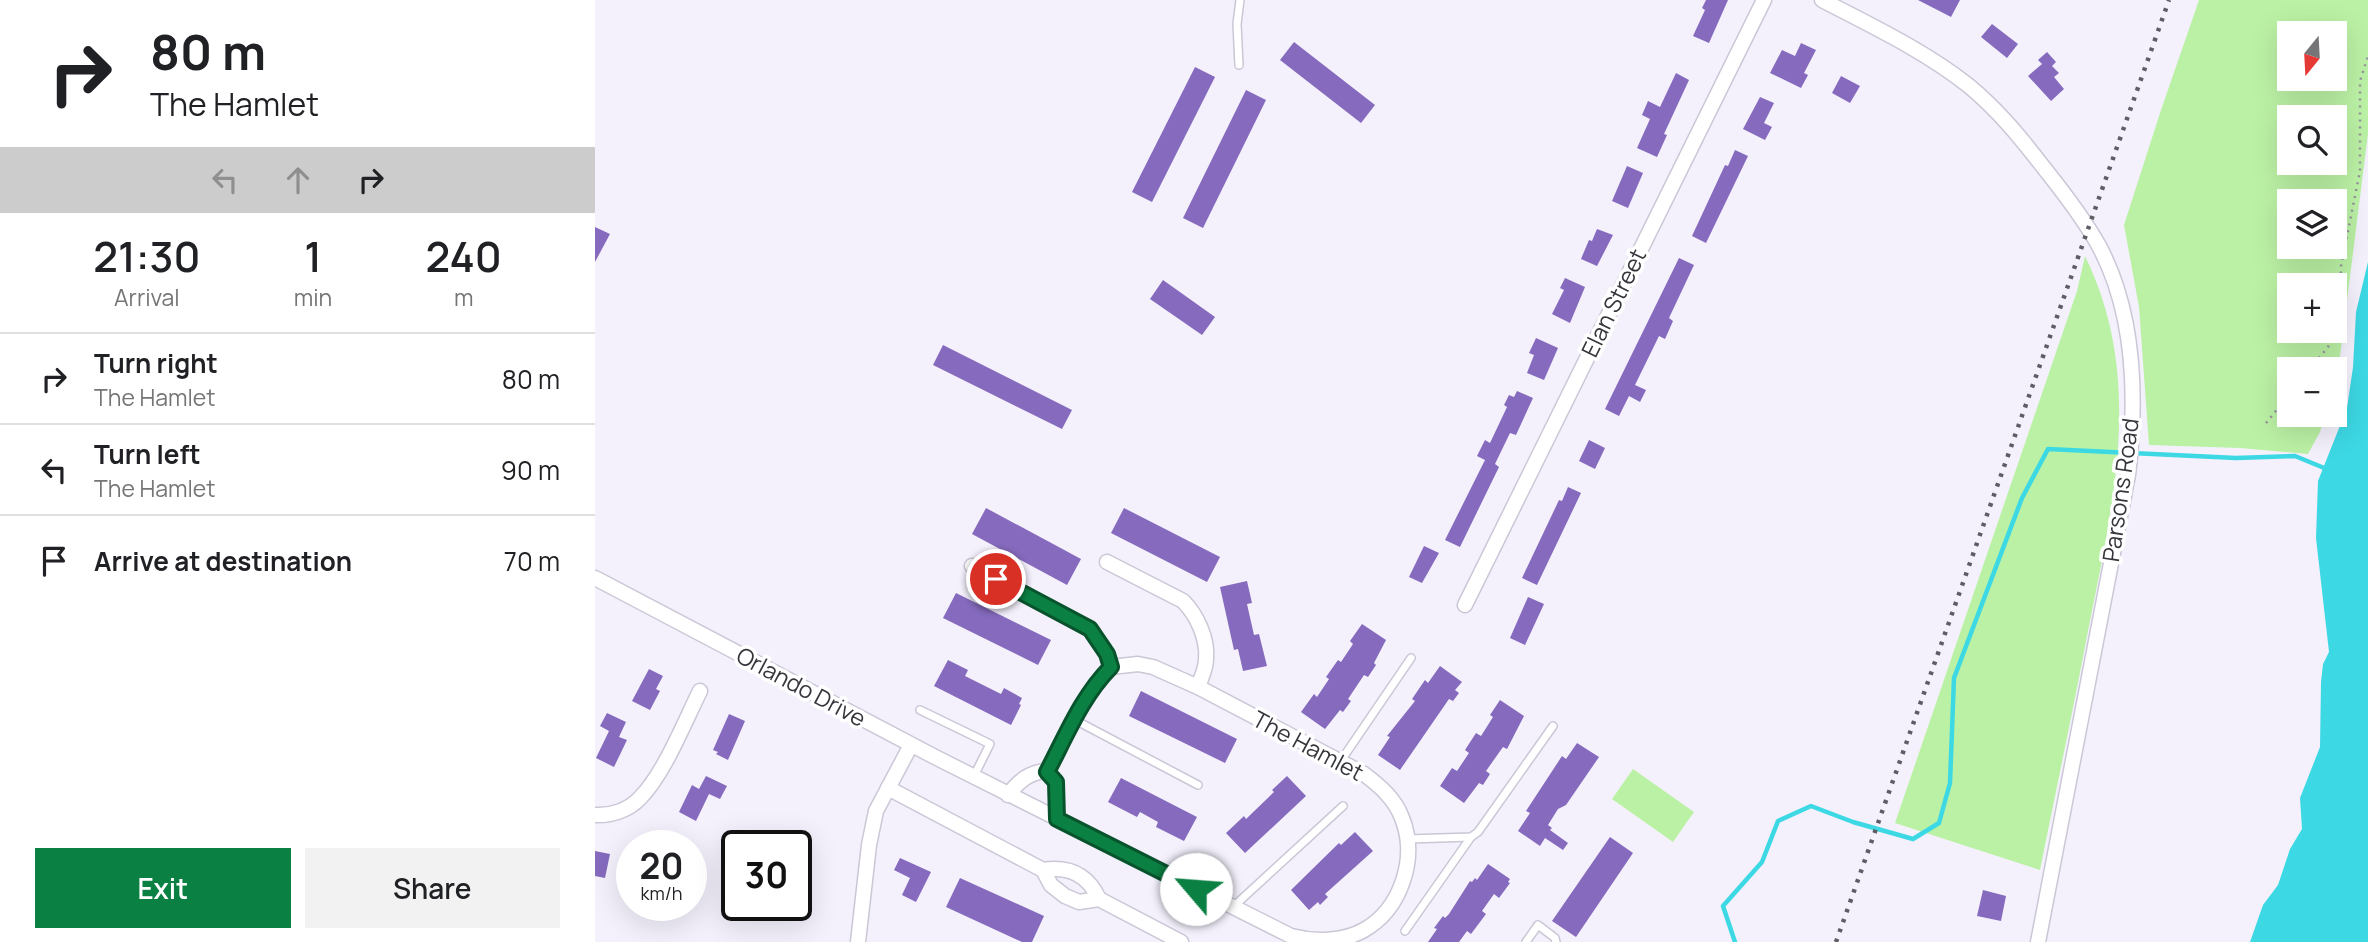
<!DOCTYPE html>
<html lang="en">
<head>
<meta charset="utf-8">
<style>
	:root { --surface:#fff; --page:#f2f2f2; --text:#202124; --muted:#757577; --line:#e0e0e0; --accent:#0b8043 }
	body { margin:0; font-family:Manrope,sans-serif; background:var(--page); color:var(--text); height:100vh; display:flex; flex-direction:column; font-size:26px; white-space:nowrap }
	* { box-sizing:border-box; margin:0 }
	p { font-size:23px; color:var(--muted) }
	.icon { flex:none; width:38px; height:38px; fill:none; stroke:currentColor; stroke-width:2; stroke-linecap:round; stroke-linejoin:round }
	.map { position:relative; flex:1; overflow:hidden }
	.side { display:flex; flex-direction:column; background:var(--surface); width:595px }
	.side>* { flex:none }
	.banner { background:#fff; color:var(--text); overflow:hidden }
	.needle { width:46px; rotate:198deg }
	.tools { position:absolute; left:1682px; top:21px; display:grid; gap:14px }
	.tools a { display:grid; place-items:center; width:70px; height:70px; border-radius:0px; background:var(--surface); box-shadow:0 7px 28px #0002; font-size:35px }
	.speed { position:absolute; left:21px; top:830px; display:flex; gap:14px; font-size:35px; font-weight:700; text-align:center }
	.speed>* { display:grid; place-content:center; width:91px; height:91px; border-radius:50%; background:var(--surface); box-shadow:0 7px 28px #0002; line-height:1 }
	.speed small { font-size:18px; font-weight:400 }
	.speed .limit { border:4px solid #111; border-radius:10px; background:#fff; color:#111 }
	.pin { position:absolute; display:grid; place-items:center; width:60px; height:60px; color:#fff; margin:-30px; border:4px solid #fff; border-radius:50%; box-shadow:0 2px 7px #0007 }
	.me { position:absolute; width:77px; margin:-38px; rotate:297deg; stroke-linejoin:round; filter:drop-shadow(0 0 5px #0008) }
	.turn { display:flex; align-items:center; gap:24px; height:147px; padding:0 35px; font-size:32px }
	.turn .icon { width:91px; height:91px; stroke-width:2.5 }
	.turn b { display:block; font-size:49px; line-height:60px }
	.lanes { display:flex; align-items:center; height:66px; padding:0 35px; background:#0003; justify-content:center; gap:35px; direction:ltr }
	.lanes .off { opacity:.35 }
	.eta { display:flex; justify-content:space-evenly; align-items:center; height:119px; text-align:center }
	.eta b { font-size:42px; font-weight:600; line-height:49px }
	.button { display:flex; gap:14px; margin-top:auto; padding:14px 35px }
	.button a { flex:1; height:80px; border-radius:0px; background:var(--accent); color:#fff; font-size:28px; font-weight:600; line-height:80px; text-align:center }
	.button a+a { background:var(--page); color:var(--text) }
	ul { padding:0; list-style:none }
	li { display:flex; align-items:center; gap:21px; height:91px; padding:0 35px; border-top:2px solid var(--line) }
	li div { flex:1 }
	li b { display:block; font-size:26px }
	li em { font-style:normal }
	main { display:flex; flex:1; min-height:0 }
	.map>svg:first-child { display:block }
</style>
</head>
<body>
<main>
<section class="side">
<div class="banner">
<div class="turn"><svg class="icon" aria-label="right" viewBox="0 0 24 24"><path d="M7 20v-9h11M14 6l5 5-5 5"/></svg><div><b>80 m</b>The Hamlet</div></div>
<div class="lanes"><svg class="icon off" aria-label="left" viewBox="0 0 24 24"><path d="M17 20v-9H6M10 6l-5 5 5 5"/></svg><svg class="icon off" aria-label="ahead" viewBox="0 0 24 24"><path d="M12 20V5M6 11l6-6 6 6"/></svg><svg class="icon" aria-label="right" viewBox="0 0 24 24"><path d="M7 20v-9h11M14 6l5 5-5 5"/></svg></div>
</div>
<div class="eta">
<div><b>21:30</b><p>Arrival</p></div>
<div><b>1</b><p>min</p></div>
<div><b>240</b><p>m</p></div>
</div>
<ul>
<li><svg class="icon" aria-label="right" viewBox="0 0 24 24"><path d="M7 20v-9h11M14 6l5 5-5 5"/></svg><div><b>Turn right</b><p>The Hamlet</p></div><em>80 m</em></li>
<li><svg class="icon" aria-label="left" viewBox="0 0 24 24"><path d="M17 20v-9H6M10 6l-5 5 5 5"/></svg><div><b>Turn left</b><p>The Hamlet</p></div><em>90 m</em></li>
<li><svg class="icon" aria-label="arrive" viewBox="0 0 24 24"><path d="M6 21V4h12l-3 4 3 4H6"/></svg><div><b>Arrive at destination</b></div><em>70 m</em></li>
</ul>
<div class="button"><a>Exit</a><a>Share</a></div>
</section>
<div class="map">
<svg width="1773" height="942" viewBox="0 0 1773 942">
	<rect width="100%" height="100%" fill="#f4f1fd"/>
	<g fill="#bbf1a5" fill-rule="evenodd">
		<path d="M1604,0H1773V134L1743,372L1740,385V369H1694V415H1730L1725,432L1713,454L1645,448L1554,445L1544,307L1529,225L1565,113ZM1694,33H1740V79H1694ZM1694,117H1740V163H1694ZM1694,201H1740V247H1694ZM1694,285H1740V331H1694Z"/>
		<path d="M1490,256C1550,379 1518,504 1493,631C1478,711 1461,790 1445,870L1300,823L1482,291Z"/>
		<path d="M1038,769L1099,812L1078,842L1017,799Z"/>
	</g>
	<path fill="#3cd8e4" d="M1773,262V942H1655L1668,905L1683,885L1695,849L1707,829L1705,798L1725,747L1726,682L1728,664L1734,652L1721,538L1723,481L1752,408L1758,367L1761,312Z"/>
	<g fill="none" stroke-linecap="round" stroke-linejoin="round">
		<path stroke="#3cd8e4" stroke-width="4.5" d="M1140,942L1128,906L1167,862L1183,821L1216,806L1258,822L1318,839L1344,823L1355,783L1359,678L1427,498L1453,449L1641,458L1700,456L1734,470"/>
	</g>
	<g fill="#856abd">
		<path d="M1111,0H1133L1114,43L1098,36L1110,10L1107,8Z"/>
		<path d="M1323,0H1365L1356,17Z"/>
		<path d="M1397,24L1423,44L1412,58L1386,37Z"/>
		<path d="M699,42L780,105L766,123L685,60Z"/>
		<path d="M1206,43L1221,50L1209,73L1213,75L1206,88L1175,73L1187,50L1200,56Z"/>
		<path d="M1452,52L1461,62L1457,66L1464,73L1459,77L1469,89L1456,101L1433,76L1447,64L1443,60Z"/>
		<path d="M600,67L620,77L557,202L537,192Z"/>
		<path d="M1081,73L1094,80L1069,134L1072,135L1062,157L1042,148L1055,119L1047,115L1053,101L1065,107Z"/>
		<path d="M1246,76L1265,86L1255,103L1237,93Z"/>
		<path d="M651,90L671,100L608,228L588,218Z"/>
		<path d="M1165,97L1179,103L1169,123L1177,127L1170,140L1148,129Z"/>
		<path d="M1140,150L1153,156L1111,243L1097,236L1130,165L1133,166Z"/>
		<path d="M1032,166L1048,173L1033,208L1017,201Z"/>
		<path d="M0,227L15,234L0,262Z"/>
		<path d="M1002,229L1018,235L1002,266L986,259L994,240L997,241Z"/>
		<path d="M1084,258L1099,265L1074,318L1078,321L1070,339L1064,336L1040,385L1051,390L1045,402L1034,396L1024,416L1010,409Z"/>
		<path d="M970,278L990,287L975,323L957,314L969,290L965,288Z"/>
		<path d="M568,280L620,317L607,335L555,299Z"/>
		<path d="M941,338L963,348L949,380L932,373L939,355L934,353Z"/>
		<path d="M348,345L477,410L467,429L338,365Z"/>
		<path d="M922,391L938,398L921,435L915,433L900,464L904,467L865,547L850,540L890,460L882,456L890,440L895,443L912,407L909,405L914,395L919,397Z"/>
		<path d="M994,440L1010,448L1000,469L984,461Z"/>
		<path d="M973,487L986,493L942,585L927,578L964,500L967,501Z"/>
		<path d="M391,508L486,559L472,585L377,534Z"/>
		<path d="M529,508L625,557L612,582L516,533Z"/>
		<path d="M829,546L844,553L827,583L814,577Z"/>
		<path d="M652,581L657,603L652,604L659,635L664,634L672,666L648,671L643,649L639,650L625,587Z"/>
		<path d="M361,593L456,640L443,665L348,618Z"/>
		<path d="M933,597L949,604L930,645L915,638Z"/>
		<path d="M767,624L791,640L779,663L781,665L773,677L769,675L753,699L756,701L748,712L745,710L730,729L706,712L719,694L722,697L734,679L731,677L743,660L746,662L758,644L755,641Z"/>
		<path d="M353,660L373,670L370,676L406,694L409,688L427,698L424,704L426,705L416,725L339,686Z"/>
		<path d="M845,666L867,682L860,690L864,693L858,701L854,699L805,770L783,755L795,737L792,736L820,701L817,699L830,680L833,683Z"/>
		<path d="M54,669L68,676L61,689L65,691L55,710L37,701Z"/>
		<path d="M546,691L642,739L630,763L534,716Z"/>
		<path d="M905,700L929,716L912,749L908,747L891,771L895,774L888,785L884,783L869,803L845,786L857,768L862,771L874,753L870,750L881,733L886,736L898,717L895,715Z"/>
		<path d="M12,713L31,722L24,737L32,740L19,767L1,758L14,731L5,726Z"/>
		<path d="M134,714L150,721L133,760L121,754L123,752L118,750Z"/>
		<path d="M982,743L1004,757L971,805L963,809L953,825L957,828L955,830L973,843L968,850L950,838L945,846L923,831L935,813L931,811L967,756L971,759Z"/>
		<path d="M111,776L132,786L125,799L114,794L101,821L84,812L97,785L104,789Z"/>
		<path d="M692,776L711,796L650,853L631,833L649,816L651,819L679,792L677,790Z"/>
		<path d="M526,778L602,817L589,841L561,827L563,822L545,812L542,817L513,802Z"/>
		<path d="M69,832L75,845H42Z"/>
		<path d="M760,832L778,851L730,894L733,897L725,905L723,902L714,910L696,890L744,843L746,845Z"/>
		<path d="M1015,837L1038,853L981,937L957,921Z"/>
		<path d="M0,851L15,854L10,878L0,876Z"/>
		<path d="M305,858L336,872L321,902L307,895L315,878L299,870Z"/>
		<path d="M893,864L915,879L913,882L915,883L904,898L899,894L887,911L891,914L876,934L872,931L864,942H833L842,929L839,928L848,916L850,918L854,914L875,881L877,882L880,878L882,880Z"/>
		<path d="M365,878L449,916L437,942H427L351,907Z"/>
		<path d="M1388,890L1411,896L1406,921L1382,916Z"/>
	</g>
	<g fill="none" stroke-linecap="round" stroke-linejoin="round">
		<defs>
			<g id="service">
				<path d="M644,65L642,24L645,0"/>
				<path d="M325,710L395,744L379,776"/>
				<path d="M480,720L603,785"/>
				<path d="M745,762L816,658"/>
				<path d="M813,839L876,837L883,832L958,726"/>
				<path d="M638,907L748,806"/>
				<path d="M810,931L876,837"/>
				<path d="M931,942L943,925L960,938L961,942"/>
			</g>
			<g id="minor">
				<path d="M1227,0C1277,26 1330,51 1374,86C1403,110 1426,138 1449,168C1469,193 1489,219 1504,246C1541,315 1542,400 1533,475L1443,942"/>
				<path d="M512,562L588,601C602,615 613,639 611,659C611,669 606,678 603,687"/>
				<path d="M0,578L340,757L696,936C719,942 748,942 769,930C806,909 823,858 807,818C800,799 785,786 769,774L603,687L558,667L543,664L516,667L512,654L495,629L377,566"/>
				<path d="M870,605L1169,0"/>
				<path d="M452,771C471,736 487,696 516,667"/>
				<path d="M452,771L461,782L462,819"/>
				<path d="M293,788L448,870L456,885L470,896L484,902L504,899L586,942"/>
				<path d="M413,795C424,781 434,772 452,771"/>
				<path d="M0,815C16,816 34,810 45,798C69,774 89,723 105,691"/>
				<path d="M448,870C475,866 493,875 504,899"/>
				<path d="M263,942L274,845L281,811L316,745"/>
			</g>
		</defs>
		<use href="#service" stroke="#cbc7d6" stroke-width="10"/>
		<use href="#minor" stroke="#cbc7d6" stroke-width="17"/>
		<g stroke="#95939c" stroke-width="2.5" stroke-dasharray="2 5" stroke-linecap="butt">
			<path d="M1740,322L1745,299L1746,266L1765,171V81L1773,56"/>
			<path d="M1715,369L1733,347L1737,331"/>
			<path d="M1671,423L1694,395"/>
		</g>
		<use href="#service" stroke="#fff" stroke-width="7"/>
		<use href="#minor" stroke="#fff" stroke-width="14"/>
		<path stroke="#5f5d64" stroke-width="4.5" stroke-dasharray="3.5 7" stroke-linecap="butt" d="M1241,942L1574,0"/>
	</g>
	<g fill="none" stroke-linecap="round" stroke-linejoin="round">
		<defs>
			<path id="route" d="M401,579L495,629L512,654L516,667C487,696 471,736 452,772L461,782L462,819L601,889"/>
		</defs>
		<use href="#route" stroke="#07532c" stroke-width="18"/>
		<use href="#route" stroke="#0b8043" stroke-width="12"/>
	</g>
	<g text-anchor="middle" stroke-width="7" stroke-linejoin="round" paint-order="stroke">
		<g font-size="23" fill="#36353b" stroke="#fff">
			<text transform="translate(1019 303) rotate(-64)" y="8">Elan Street</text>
			<text transform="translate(1526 490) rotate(-82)" y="8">Parsons Road</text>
			<text transform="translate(206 687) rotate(28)" y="8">Orlando Drive</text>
			<text transform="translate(713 746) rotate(28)" y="8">The Hamlet</text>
		</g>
	</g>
</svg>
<div class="tools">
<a><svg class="needle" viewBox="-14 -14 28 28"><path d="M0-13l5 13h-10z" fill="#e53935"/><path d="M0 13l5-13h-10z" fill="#757577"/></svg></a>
<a><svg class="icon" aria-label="search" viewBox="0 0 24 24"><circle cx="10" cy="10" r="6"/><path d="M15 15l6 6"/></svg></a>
<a><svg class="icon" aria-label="layers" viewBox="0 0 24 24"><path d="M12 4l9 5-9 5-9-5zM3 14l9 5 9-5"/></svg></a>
<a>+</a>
<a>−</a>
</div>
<div class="speed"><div>20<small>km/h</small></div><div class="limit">30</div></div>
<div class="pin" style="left:401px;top:579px;background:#d93025"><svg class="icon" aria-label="arrive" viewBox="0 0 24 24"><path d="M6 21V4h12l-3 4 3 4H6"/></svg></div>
<svg class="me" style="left:601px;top:889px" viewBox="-20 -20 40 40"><circle r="19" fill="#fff"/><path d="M0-13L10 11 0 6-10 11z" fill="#0b8043"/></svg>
</div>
</main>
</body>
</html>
